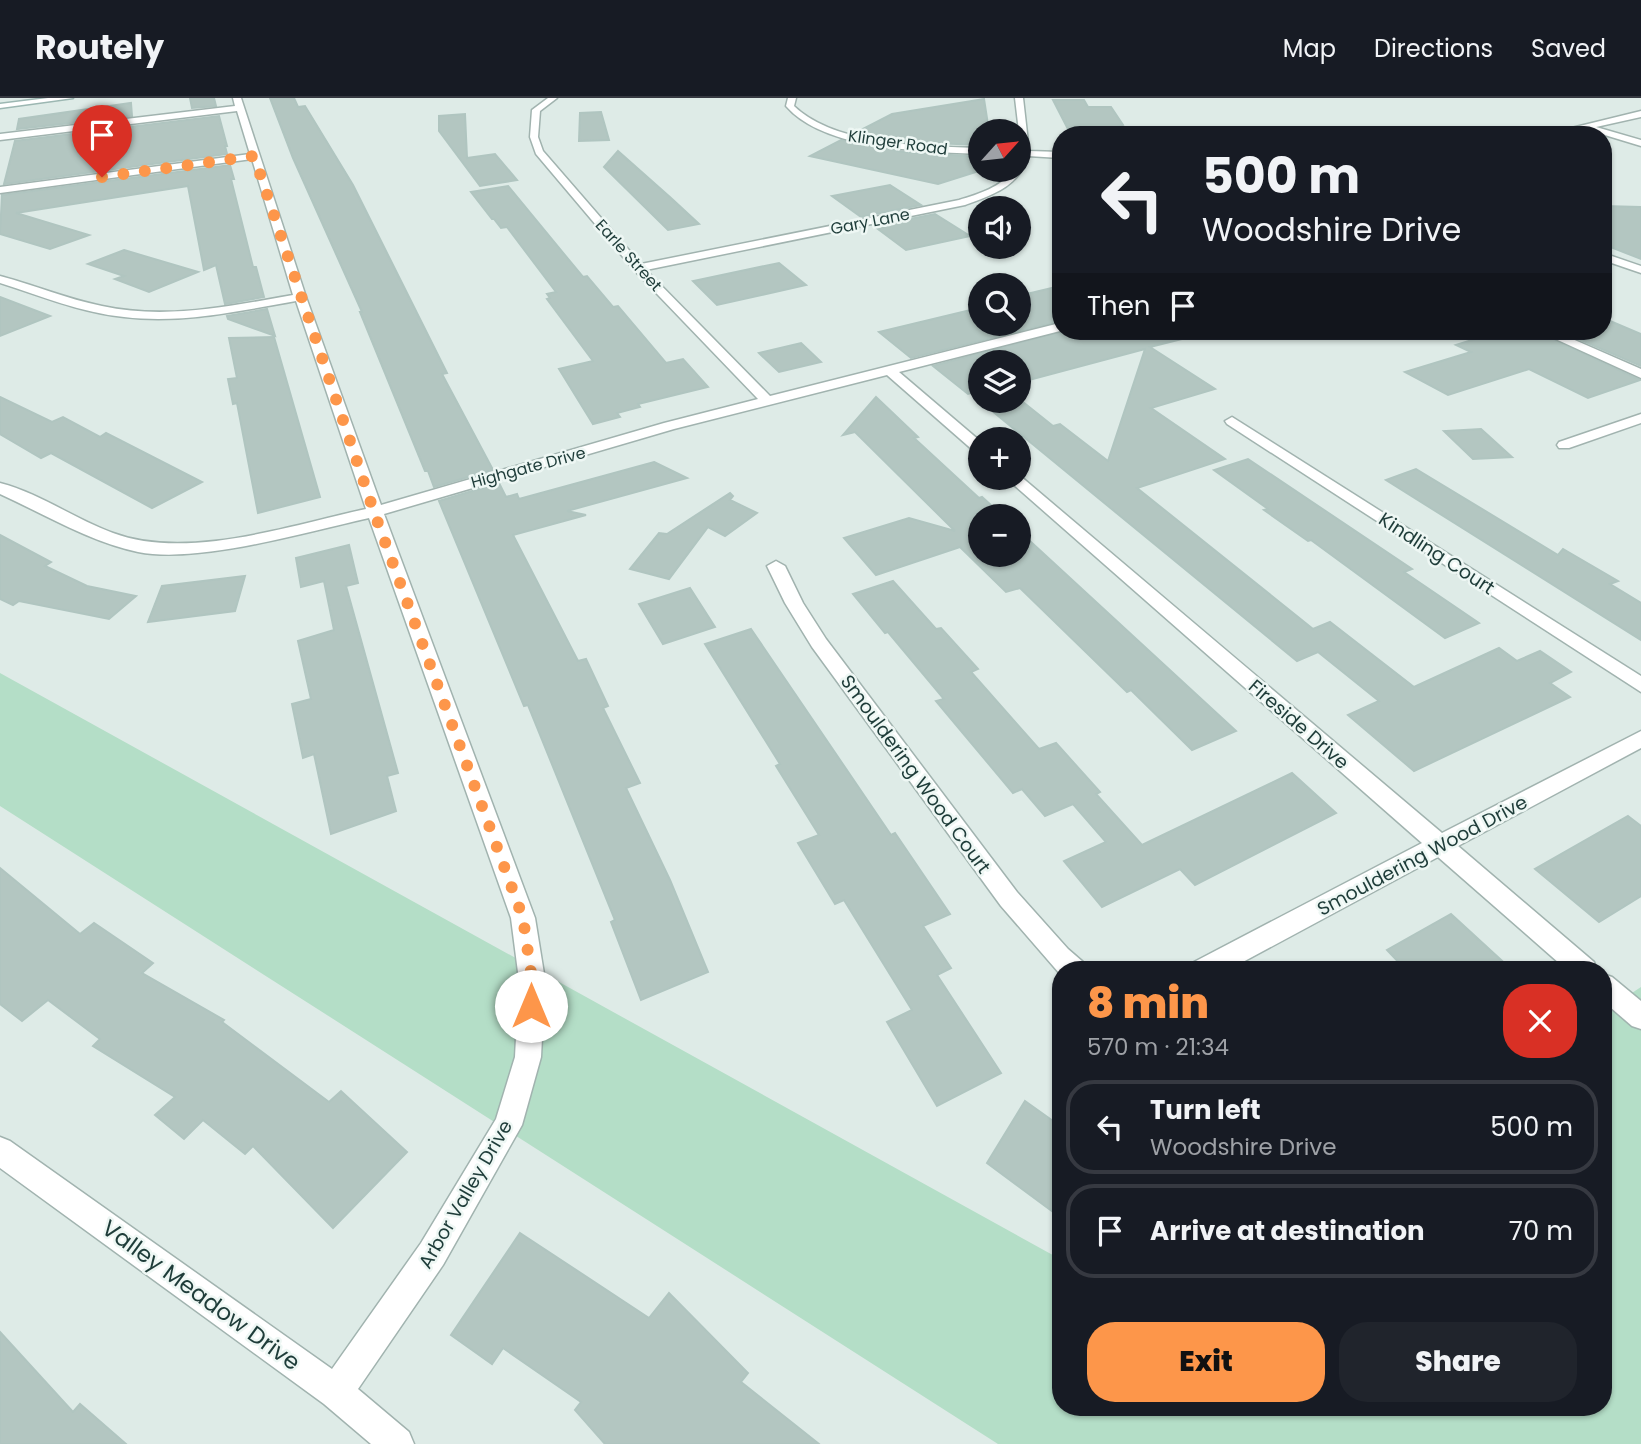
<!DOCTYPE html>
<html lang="en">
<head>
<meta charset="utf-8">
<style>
	:root { --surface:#171b24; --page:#20242c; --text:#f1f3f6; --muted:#9ea1a6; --line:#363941; --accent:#fd964a }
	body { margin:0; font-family:Poppins,sans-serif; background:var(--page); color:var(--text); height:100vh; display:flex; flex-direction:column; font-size:26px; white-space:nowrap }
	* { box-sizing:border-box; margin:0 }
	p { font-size:23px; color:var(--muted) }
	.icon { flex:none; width:38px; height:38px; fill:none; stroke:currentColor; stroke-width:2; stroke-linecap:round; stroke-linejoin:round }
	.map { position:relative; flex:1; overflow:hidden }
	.sheet { position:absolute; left:1052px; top:863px; width:560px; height:455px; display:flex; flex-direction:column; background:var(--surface); border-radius:28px; box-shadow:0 2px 5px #0004 }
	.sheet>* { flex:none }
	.banner { position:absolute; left:1052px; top:28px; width:560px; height:214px; border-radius:28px; box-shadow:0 2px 5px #0004; background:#171b24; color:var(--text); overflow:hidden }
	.needle { width:46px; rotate:63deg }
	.controls { position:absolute; left:968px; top:21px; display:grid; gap:14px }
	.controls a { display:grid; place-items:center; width:63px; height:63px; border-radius:50%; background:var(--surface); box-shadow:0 2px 5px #0004; font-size:35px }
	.pin { position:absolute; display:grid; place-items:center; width:60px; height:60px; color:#fff; margin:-72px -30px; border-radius:50% 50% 50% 0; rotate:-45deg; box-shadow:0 0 7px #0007 }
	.pin .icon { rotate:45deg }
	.me { position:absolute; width:77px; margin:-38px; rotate:0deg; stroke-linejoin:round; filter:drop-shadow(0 0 5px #0008) }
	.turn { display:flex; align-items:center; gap:24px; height:147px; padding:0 35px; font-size:32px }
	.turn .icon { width:91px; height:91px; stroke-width:2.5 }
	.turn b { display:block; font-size:49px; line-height:60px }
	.then { display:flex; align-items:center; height:66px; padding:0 35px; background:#0003; gap:14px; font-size:26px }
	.round { display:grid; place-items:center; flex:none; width:74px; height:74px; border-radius:28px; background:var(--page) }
	.head { display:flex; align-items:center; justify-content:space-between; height:119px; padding:0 35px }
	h1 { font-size:42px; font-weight:800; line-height:52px; color:var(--accent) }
	.action { display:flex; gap:14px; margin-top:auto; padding:14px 35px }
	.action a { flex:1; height:80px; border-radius:28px; background:var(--accent); color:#111; font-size:28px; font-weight:800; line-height:80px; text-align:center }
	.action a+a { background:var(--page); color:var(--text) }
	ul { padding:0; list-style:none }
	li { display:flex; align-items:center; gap:21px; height:94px; margin:0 14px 10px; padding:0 21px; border:4px solid var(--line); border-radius:28px }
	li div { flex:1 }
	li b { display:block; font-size:26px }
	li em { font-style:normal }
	header { display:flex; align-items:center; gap:42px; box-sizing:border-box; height:98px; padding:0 35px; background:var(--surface); border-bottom:2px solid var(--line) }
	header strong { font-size:33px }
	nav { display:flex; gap:38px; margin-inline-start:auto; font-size:24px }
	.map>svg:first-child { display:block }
</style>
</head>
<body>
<header>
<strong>Routely</strong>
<nav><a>Map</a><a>Directions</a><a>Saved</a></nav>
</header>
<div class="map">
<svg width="1641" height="1346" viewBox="0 0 1641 1346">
	<rect width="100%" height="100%" fill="#deebe7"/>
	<path fill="#b4dec7" d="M0,575L1060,1161V1309H1603V914L1641,889V1346H998L0,708Z"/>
	<g fill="#b3c6c1" stroke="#b0c5c0" stroke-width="2">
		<path d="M190,0H214L216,8L192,10Z"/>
		<path d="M270,0H294L298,9L305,8L353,87L447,275L442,276L493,372L434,389L428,373H425L360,214H362L293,60Z"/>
		<path d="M984,1L989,33H980V47L908,44L855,35L892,16Z"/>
		<path d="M1053,2H1084L1088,9H1111L1123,27L1093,37H1071Z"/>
		<path d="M131,5L132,18L17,31L19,21Z"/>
		<path d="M601,14L609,42L579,43L580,15Z"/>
		<path d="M465,16L467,60L495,56L517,82L480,88L439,33V18Z"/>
		<path d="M219,18L227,48H225L227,56L4,86L15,43Z"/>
		<path d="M841,42L904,54L980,59L982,72L938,86L810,58Z"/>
		<path d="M618,53L671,100L699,126L668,132L604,69Z"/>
		<path d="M230,67L234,81H231L253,169H256L264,199L225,206L216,167L204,172L188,88L16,115L89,137L50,151L0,136L2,97Z"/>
		<path d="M890,87L921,107L861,119L832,98Z"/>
		<path d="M508,88L583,179L587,178L613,209L618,208L666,265L683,261L708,289L638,306L640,309L617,315L620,319L593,326L559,271L593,263L547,201L550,200L547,196L556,194L507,129L501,130L494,121H492L471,94Z"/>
		<path d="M1603,108L1641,109V161L1603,146Z"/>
		<path d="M935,116L970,138L906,152L874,128Z"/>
		<path d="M124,152L198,174L149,194L115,181L124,178L88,166Z"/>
		<path d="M779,165L806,187L717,207L693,183Z"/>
		<path d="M1060,188V223L911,260L879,234L979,210L974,207L980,205V226H1018V198Z"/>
		<path d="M0,199L50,218L0,238Z"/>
		<path d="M267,211L275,238L228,221L227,218Z"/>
		<path d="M1603,220L1641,236V268L1560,233H1603Z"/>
		<path d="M1063,233H1181L1182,241L1150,249L1215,291L1151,310L1225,361L1137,390L1313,531L1330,524L1414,589L1499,550L1517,563L1540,553L1571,574L1550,585L1570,599L1414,673L1348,617L1379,603L1318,554L1297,563L980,303H1018V300L1053,328L1060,326L1108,363L1145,251L1018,285V264H980V303L971,295L968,296L933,268Z"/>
		<path d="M1501,233H1536L1640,282L1588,300L1529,271L1448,297L1405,274L1471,254L1456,247Z"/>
		<path d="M274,239L320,399L258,415L237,305L233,306L228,281L237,280L229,240Z"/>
		<path d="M801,245L821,264L779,274L759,255Z"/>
		<path d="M0,299L52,324L63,319L100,339L106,335L202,384L152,410L51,355L41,360L0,336Z"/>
		<path d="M876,299L918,339L914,340L979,400L982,399L1003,418H980V457H1018V432L1236,633L1192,652L1131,592L1127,594L1020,490L1006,494L960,449L876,477L844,440L909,420L955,433L855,334L843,337Z"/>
		<path d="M1481,331L1512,359L1473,361L1444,333Z"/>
		<path d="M1248,361L1412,471L1404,474L1479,525L1445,540L1311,442L1308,443L1264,412L1268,411L1214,372Z"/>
		<path d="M654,364L687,380L567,413L586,417L513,437L578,563L586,561L608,608L603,610L640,685L626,690L670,782L708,874L641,902L611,824L615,822L528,607L524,608L439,403L499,385L506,399L517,396L519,401Z"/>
		<path d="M1416,371L1558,457L1563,451L1618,483L1610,486L1641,505V542L1386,382Z"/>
		<path d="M730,395L733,398L730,402L757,415L725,438L708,429L669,481L630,471L659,435L667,436Z"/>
		<path d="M0,437L51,464L45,468L87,488L136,498L109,521L19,503L13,507L0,501Z"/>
		<path d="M349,447L358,485L346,488L398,675L387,678L396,713L331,736L314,656L303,660L292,606L311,601L298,543L334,532L324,483L301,489L296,460Z"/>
		<path d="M245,478L235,513L148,524L162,488Z"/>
		<path d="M893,483L936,531L941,530L978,571L971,574L1039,651L1056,645L1100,694L1096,696L1142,747L1292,675L1336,715L1195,787L1180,771L1102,809L1064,763L1106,744L1073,706L1045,718L1022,691L1013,695L936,603L944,601L888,534L885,535L853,496Z"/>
		<path d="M690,490L715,529L663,546L639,506Z"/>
		<path d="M751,531L891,737L895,735L950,816L923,828L951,870L937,877L1001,975L937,1008L887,924L912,912L844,802L835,806L798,745L819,737L776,668L780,666L705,546Z"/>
		<path d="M1628,718L1641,728V798L1599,824L1535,771Z"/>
		<path d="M0,770L80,836L94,825L153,865L142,875L224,922L222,924L329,1004L341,993L407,1054L333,1130L253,1048L245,1056L203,1022L184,1041L155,1017L175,999L93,948L100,941L48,902L22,923L0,906Z"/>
		<path d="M1451,816L1512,872H1406L1387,852Z"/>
		<path d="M1025,1003L1060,1028V1119L987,1065Z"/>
		<path d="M520,1135L649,1220L669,1195L748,1275L741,1284L819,1346H605L575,1312L581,1304L503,1250L492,1266L451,1237Z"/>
		<path d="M0,1234L73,1314L80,1306L126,1346H0Z"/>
	</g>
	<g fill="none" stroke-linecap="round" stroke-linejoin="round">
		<defs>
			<g id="street">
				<path d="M233,0H241L306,199L381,407L664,325L758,301L634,172L536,56L530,39L532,12L548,0H557L540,13L538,39L543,53L641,166L959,102C979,96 1001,89 1014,72H1018L1020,42L1015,0H1023L1029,53L1060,54V60L1028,58C1019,89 992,97 965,107L646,172L770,298L1060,225V233L899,274L980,343V355L975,354L887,277L674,331L384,416L535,820L545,882L541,959L522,1027L443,1167L358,1291L409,1334L414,1346H371L324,1306L0,1070V1039L10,1043L332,1271L421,1145L496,1021L515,959L519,882L511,820L369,420C306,434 199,466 138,454C90,444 44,416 0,396V385C39,395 75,421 113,435C187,463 291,427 366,411L296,203C239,213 182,226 124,219C82,215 41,198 0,185V178C34,187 67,201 102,208C166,222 230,208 293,197L252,61L0,95V89L250,56L237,13L0,42V36L235,8Z"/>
				<path d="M788,0H796L794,8C836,48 924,48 980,50V56C924,53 825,53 786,8Z"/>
				<path d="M1641,13V19L1596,29L1641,42V48L1585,31L1560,37H1543Z"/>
				<path d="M1603,155L1641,168V175L1603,162Z"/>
				<path d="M1538,233H1554L1641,271V280Z"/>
				<path d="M1641,316V325L1569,350H1559L1557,347L1559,344Z"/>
				<path d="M1232,319L1641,578V594L1227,326L1225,323Z"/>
				<path d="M1019,377L1442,735L1641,633V650L1458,748L1594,864L1597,872H1567L1438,759L1228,872H1191L1194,864L1422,745L1006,380H1018Z"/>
				<path d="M776,463L785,468L803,505L826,541L1017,794L1068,851L1083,864L1086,872H1060V876L1001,808L812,549L785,505L767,468Z"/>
				<path d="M1603,876L1612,879L1641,903V931L1632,928L1603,903Z"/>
			</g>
			<path id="secondary" d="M48,0H73L0,10V6Z"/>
		</defs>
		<use href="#street" stroke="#a1b3af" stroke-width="3"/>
		<use href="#secondary" stroke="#9cb7b2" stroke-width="3"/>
		<use href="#street" fill="#fff" fill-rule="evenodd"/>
		<use href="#secondary" fill="#fff" fill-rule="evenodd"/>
	</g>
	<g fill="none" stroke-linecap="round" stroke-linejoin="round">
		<path stroke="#fd964a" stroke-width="12" stroke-dasharray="0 21.6" d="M102,79L254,58L374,414L523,820L532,882L531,908"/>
	</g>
	<g text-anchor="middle" stroke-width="5" stroke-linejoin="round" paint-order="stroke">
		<g font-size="16" fill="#1e3c39" stroke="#eef7f4">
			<text transform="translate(898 44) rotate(8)" y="6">Klinger Road</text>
			<text transform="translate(870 123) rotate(-11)" y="6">Gary Lane</text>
			<text transform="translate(629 157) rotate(48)" y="6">Earle Street</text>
			<text transform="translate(528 369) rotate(-15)" y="6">Highgate Drive</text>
		</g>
		<g font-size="19" fill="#1e3c39" stroke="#eef7f4">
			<text transform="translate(1437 455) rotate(33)" y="7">Kindling Court</text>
			<text transform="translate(1299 626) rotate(41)" y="7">Fireside Drive</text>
			<text transform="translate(916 676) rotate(54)" y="7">Smouldering Wood Court</text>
			<text transform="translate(1422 757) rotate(-28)" y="7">Smouldering Wood Drive</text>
			<text transform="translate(465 1096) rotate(-60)" y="7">Arbor Valley Drive</text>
		</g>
		<g font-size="23" fill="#1e3c39" stroke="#eef7f4">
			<text transform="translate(201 1197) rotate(36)" y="8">Valley Meadow Drive</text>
		</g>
	</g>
</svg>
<div class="controls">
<a><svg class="needle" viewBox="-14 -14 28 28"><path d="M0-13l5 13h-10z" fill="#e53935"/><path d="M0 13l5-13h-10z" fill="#9ea1a6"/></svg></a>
<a><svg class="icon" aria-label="sound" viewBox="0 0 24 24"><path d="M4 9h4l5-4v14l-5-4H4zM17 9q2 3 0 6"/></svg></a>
<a><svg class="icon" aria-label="search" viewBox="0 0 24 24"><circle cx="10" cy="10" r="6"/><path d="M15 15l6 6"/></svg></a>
<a><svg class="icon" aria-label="layers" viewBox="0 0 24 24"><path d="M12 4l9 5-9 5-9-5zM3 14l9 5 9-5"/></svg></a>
<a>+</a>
<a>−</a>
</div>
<div class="pin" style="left:102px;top:79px;background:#d93025"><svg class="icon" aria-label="arrive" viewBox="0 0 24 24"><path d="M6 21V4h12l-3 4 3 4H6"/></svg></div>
<svg class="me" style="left:531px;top:908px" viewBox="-20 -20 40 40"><circle r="19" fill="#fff"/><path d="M0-13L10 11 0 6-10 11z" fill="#fd964a"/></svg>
<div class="banner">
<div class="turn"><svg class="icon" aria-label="left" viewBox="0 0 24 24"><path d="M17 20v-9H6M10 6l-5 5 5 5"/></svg><div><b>500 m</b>Woodshire Drive</div></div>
<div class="then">Then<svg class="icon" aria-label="arrive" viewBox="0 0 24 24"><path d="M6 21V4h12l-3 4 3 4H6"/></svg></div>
</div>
<section class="sheet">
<div class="head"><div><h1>8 min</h1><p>570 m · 21:34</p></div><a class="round" style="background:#d93025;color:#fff"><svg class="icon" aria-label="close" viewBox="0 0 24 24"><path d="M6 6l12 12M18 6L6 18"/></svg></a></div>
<ul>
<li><svg class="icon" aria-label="left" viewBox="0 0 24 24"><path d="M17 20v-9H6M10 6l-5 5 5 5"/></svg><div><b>Turn left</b><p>Woodshire Drive</p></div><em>500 m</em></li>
<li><svg class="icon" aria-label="arrive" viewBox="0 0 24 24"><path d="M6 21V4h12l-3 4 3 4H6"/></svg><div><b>Arrive at destination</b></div><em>70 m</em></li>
</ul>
<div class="action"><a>Exit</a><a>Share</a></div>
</section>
</div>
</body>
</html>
